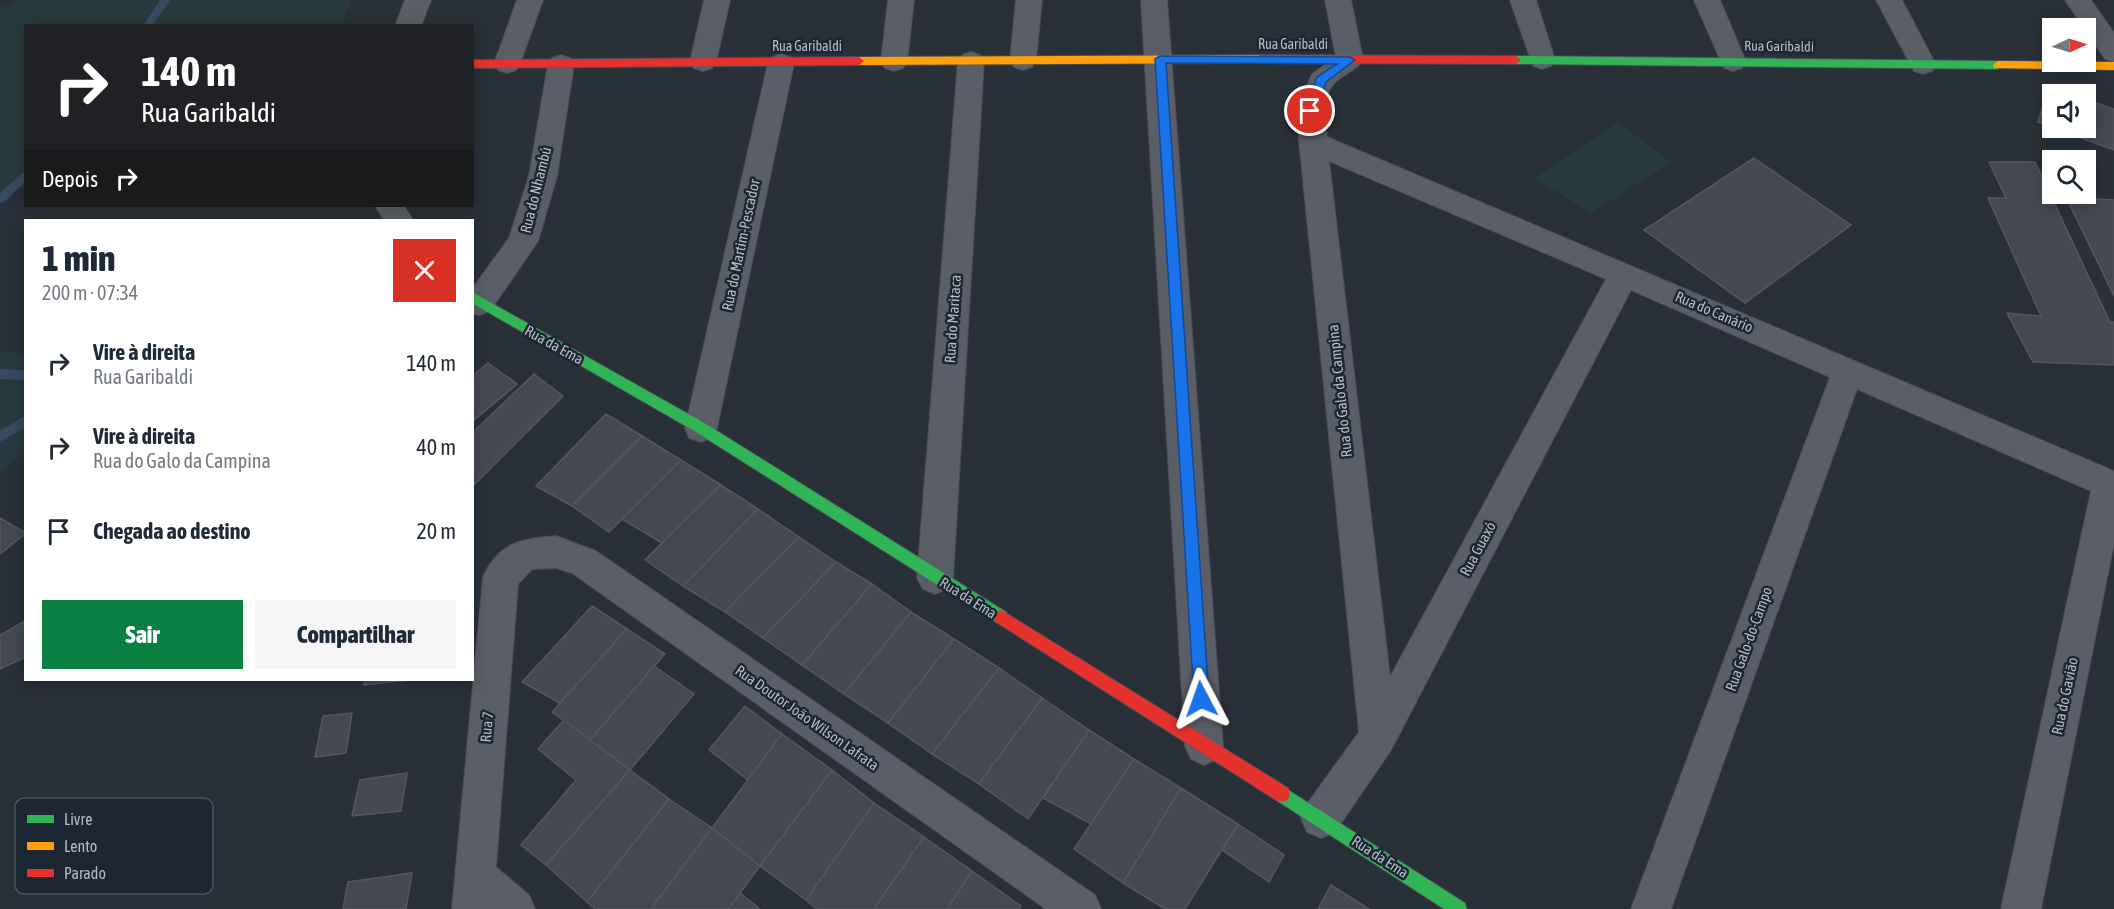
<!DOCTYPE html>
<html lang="pt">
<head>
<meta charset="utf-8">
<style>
	:root { --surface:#fff; --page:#f6f6f7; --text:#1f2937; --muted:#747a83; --accent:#0b8043 }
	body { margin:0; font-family:"Asap Condensed",sans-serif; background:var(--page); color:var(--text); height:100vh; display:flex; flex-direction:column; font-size:22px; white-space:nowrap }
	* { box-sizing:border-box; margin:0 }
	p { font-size:20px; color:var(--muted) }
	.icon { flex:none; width:33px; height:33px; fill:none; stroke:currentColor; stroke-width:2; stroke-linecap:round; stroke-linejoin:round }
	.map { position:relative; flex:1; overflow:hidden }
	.sheet { position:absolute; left:24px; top:219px; width:450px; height:462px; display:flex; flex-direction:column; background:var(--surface); border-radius:0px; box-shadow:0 3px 15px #0003 }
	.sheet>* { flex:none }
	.top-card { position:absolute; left:24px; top:24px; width:450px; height:183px; border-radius:0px; box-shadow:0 3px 15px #0003; background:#202124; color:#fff; overflow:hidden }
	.needle { width:39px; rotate:86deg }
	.controls { position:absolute; left:2042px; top:18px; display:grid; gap:12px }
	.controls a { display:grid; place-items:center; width:54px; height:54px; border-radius:0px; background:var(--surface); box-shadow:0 3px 15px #0003; font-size:30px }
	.pin { position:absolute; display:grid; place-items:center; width:51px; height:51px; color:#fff; margin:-26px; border:3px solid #fff; border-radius:50%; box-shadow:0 2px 6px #0007 }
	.me { position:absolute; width:66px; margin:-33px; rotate:356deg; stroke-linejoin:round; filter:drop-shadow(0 0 4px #0008) }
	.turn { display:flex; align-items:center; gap:21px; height:126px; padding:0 18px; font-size:27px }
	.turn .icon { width:78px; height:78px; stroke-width:2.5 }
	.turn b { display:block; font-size:42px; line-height:51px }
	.then { display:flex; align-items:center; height:57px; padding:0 18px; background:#0003; gap:12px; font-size:22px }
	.round { display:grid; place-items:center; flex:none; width:63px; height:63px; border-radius:0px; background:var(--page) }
	.summary { display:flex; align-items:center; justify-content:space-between; height:102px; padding:0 18px }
	h1 { font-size:36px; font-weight:800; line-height:45px }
	.cta { display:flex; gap:12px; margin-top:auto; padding:12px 18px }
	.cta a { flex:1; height:69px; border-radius:0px; background:var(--accent); color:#fff; font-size:24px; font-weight:800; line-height:69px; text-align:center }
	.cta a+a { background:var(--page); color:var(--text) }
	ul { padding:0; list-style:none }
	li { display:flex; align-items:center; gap:18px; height:84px; padding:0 18px }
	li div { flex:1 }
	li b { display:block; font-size:22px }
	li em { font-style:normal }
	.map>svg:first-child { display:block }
</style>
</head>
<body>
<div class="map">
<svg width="2114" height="909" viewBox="0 0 2114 909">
	<rect width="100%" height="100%" fill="#2a3038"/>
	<g fill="#273a3e">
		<path d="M17,0H351L343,25L26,26L25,186L8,190L0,197V9Z"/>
		<path d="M1618,122L1671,162L1591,213L1534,178Z"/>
		<path d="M0,351L26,354L25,452L0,473Z"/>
	</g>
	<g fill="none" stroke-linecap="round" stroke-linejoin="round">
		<g fill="#384963" fill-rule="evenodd">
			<path d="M160,0H170L152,26H143Z"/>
			<path d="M26,170V181L4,202L0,203V193Z"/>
			<path d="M0,369L26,370V380L0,379Z"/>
			<path d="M26,415V427L0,442V431Z"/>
		</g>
	</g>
	<g fill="#444950" stroke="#52575f" stroke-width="1.5">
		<path d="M2049,86L2073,94H2052V128H2085V99L2114,109V150L2038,122Z"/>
		<path d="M1754,158L1851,225L1745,303L1644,230Z"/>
		<path d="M1989,162H2035L2110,322H2114V365L2033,362L2007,313L2041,316L1988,198H2006Z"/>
		<path d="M2066,197L2114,200V296Z"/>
		<path d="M488,363L517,384L472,422V376Z"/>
		<path d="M534,374L563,396L472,487V433Z"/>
		<path d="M606,414L642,436L572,506L536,486Z"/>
		<path d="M642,436L681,460L609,532L572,506Z"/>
		<path d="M681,460L721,485L662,543L622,519Z"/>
		<path d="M721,485L758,509L683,586L645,560Z"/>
		<path d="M758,509L799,537L725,612L683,586Z"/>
		<path d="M0,518L26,533L0,554Z"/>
		<path d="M799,537L836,562L763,638L725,612Z"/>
		<path d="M836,562L872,584L802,665L763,638Z"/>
		<path d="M872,584L911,612L844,694L802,665Z"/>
		<path d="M592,606L627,629L560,703L522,682Z"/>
		<path d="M911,612L954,639L888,723L844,694Z"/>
		<path d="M25,621L26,657L0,669V635Z"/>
		<path d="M627,629L665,654L590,740L552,712Z"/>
		<path d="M954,639L999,668L932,754L888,723Z"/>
		<path d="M654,666L694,694L630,770L590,740Z"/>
		<path d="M999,668L1042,698L979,784L932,754Z"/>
		<path d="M365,680H409L364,685Z"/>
		<path d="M1042,698L1089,730L1028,819L979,784Z"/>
		<path d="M745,706L782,734L748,780L709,750Z"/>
		<path d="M352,713L346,753L315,757L323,716Z"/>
		<path d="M564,720L630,770L546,865L521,845L576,780L538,749Z"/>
		<path d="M1089,730L1134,759L1091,824L1043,798Z"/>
		<path d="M782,734L832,770L760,866L712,828Z"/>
		<path d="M1134,759L1181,788L1123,883L1074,849Z"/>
		<path d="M630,770L669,799L587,902L546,865Z"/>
		<path d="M832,770L874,803L806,900L760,866Z"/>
		<path d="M407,773L401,811L352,816L360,780Z"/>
		<path d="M1181,788L1238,824L1185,909H1165L1123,883Z"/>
		<path d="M669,799L712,828L651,909H595L587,902Z"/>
		<path d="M874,803L924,837L874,909H817L806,900Z"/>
		<path d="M1238,824L1284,855L1269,882L1222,850Z"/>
		<path d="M712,828L760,866L728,909H651Z"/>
		<path d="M924,837L972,871L947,909H874Z"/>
		<path d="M972,871L1021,906L1019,909H947Z"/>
		<path d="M412,873L406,909H343L348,882Z"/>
		<path d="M1331,885L1369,909H1318Z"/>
		<path d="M740,893L760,909H728Z"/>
	</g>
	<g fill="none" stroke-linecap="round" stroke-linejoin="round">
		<defs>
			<g id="street">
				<path d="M405,0H431L421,26H395Z"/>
				<path d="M517,0H543L520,64L516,70L507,73L498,70L494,64Z"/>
				<path d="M704,0H730L716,62L712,68L703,71L694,68L690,62Z"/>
				<path d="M888,0H914L907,62L903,68L894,71L885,68L881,62Z"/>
				<path d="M1016,0H1042L1036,61L1032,67L1023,70L1014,67L1010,61Z"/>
				<path d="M1141,0H1167L1223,746L1217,759L1204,765L1191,759L1185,746Z"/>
				<path d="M1325,0H1351L1363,60C1356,72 1341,74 1333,85C1321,99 1325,121 1327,137L2114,471V543L2041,909H2001L2091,491L1857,389L1671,909H1631L1830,377L1631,290L1391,750L1335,832L1321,838L1307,832L1301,818L1307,804L1359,732L1296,111L1312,74L1336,57ZM1329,161L1606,279L1390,677Z"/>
				<path d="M1510,0H1536L1555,60L1551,66L1542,69L1533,66Z"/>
				<path d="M1694,0H1720L1746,62L1742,68L1733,71L1724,68Z"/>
				<path d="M1876,0H1902L1936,65L1932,71L1923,74L1914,71Z"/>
				<path d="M2065,0H2091L2114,33V62L2105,59Z"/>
				<path d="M971,52L980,55L984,61L953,578L947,589L935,594L923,589L917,578L958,61L962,55Z"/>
				<path d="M781,54L790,57L794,63L717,428L713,438L701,442L689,438L685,428L768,63L772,57Z"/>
				<path d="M561,55L570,58L574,64L557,176L538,241L490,311L479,315L472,313V289L509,238L529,176L548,64L552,58Z"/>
				<path d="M375,206H404L413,220H384Z"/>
				<path d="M556,536L596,551L1095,895L1101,909H1046L572,573L556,568L532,569L518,584L496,867L529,895L535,909H452L483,577C499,542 521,539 556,536Z"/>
			</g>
			<g id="fast">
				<path d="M1516,56L1998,61L2003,65L1998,69L1516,64L1511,60Z"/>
				<path d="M472,292L706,424L1006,612L1008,617L1006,622L1001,624L996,622L696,432L472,303Z"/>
				<path d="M1282,786L1465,903L1467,909H1444L1276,800L1274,794L1276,788Z"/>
			</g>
			<g id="slow">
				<path d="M1260,55L1265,59L1260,63L859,65L854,61L859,57Z"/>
				<path d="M1998,61L2114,62V70L1994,68L1993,65Z"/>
			</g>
			<g id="jam">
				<path d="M1260,55L1516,56L1521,60L1516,64L1260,63L1255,59Z"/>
				<path d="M859,57L864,61L859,65L472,68V60Z"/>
				<path d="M1001,610L1288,788L1290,794L1288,800L1282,802L1276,800L996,622L994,617L996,612Z"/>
			</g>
		</defs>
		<use href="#street" stroke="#484c53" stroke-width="2"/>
		<use href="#fast" stroke="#484c53" stroke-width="2"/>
		<use href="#slow" stroke="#484c53" stroke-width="2"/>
		<use href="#jam" stroke="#484c53" stroke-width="2"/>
		<use href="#street" fill="#5a5e66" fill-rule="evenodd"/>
		<use href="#fast" fill="#30b455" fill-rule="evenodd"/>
		<use href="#slow" fill="#ff9f0a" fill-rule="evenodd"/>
		<use href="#jam" fill="#e5322d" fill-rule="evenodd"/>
	</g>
	<path fill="#1a73e8" stroke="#114b97" stroke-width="1.5" d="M1160,56L1350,57L1355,60L1326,82L1316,111L1310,114L1305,111L1317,77L1337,64L1166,63L1209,699L1207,704L1201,706L1196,704L1194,699L1155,59Z"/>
	<g text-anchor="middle" stroke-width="5" stroke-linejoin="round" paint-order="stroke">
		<g font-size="14" fill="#b4bcc9" stroke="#1d2633">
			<text x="1293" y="49">Rua Garibaldi</text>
			<text x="807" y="51">Rua Garibaldi</text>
			<text transform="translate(1779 46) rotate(1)" y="5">Rua Garibaldi</text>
		</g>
		<g font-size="15" fill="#b4bcc9" stroke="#1d2633">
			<text transform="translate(536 190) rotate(-76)" y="5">Rua do Nhambú</text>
			<text transform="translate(741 245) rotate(-78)" y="5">Rua do Martim-Pescador</text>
			<text transform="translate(1714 312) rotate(23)" y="5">Rua do Canário</text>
			<text transform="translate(953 319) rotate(-86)" y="5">Rua do Maritaca</text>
			<text transform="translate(554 345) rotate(29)" y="5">Rua da Ema</text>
			<text transform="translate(1340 391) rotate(-96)" y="5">Rua do Galo da Campina</text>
			<text transform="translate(1478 549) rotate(-62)" y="5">Rua Guaxó</text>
			<text transform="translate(968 598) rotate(32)" y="5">Rua da Ema</text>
			<text transform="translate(1749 639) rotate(-70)" y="5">Rua Galo-do-Campo</text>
			<text transform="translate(2065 696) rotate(-78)" y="5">Rua do Gavião</text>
			<text transform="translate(807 718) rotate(35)" y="5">Rua Doutor João Wilson Lafrata</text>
			<text transform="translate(487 727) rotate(-85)" y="5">Rua 7</text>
			<text transform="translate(1380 857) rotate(33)" y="5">Rua da Ema</text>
		</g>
	</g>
	<rect x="15" y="798" width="198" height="96" rx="9" fill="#1d2633" stroke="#4a5360" stroke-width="1.5"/>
	<rect x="27" y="815" width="27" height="8" fill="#30b455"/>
	<rect x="27" y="842" width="27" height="8" fill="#ff9f0a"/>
	<rect x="27" y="869" width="27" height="8" fill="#e5322d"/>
	<g font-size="16" fill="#b4bcc9">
		<text x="64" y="825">Livre</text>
		<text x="64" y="852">Lento</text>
		<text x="64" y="879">Parado</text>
	</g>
</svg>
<div class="controls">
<a><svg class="needle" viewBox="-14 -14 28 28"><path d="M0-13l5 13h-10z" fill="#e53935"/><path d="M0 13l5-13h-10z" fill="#747a83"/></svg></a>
<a><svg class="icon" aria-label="sound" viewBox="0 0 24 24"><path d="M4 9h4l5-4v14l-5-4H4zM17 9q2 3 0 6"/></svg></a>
<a><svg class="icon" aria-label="search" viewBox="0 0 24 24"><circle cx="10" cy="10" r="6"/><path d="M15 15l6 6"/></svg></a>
</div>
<div class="pin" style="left:1310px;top:111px;background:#d93025"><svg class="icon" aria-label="arrive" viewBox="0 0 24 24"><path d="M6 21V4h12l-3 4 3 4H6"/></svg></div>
<svg class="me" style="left:1201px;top:699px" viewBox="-20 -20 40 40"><path d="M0-17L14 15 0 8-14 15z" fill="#1a73e8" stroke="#fff" stroke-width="4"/></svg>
<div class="top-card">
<div class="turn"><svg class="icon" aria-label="right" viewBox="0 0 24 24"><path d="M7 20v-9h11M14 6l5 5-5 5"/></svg><div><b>140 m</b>Rua Garibaldi</div></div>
<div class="then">Depois<svg class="icon" aria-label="right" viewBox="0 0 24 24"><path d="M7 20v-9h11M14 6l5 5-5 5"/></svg></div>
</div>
<section class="sheet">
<div class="summary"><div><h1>1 min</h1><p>200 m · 07:34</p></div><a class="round" style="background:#d93025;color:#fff"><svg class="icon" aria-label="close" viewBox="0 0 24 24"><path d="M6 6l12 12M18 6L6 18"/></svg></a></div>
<ul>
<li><svg class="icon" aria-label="right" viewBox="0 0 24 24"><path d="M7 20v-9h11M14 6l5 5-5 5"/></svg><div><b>Vire à direita</b><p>Rua Garibaldi</p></div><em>140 m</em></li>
<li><svg class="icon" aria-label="right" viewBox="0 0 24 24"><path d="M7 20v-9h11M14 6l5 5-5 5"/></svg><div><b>Vire à direita</b><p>Rua do Galo da Campina</p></div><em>40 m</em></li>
<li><svg class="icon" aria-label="arrive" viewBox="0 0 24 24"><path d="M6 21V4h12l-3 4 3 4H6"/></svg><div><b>Chegada ao destino</b></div><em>20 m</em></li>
</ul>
<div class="cta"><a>Sair</a><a>Compartilhar</a></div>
</section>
</div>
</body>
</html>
